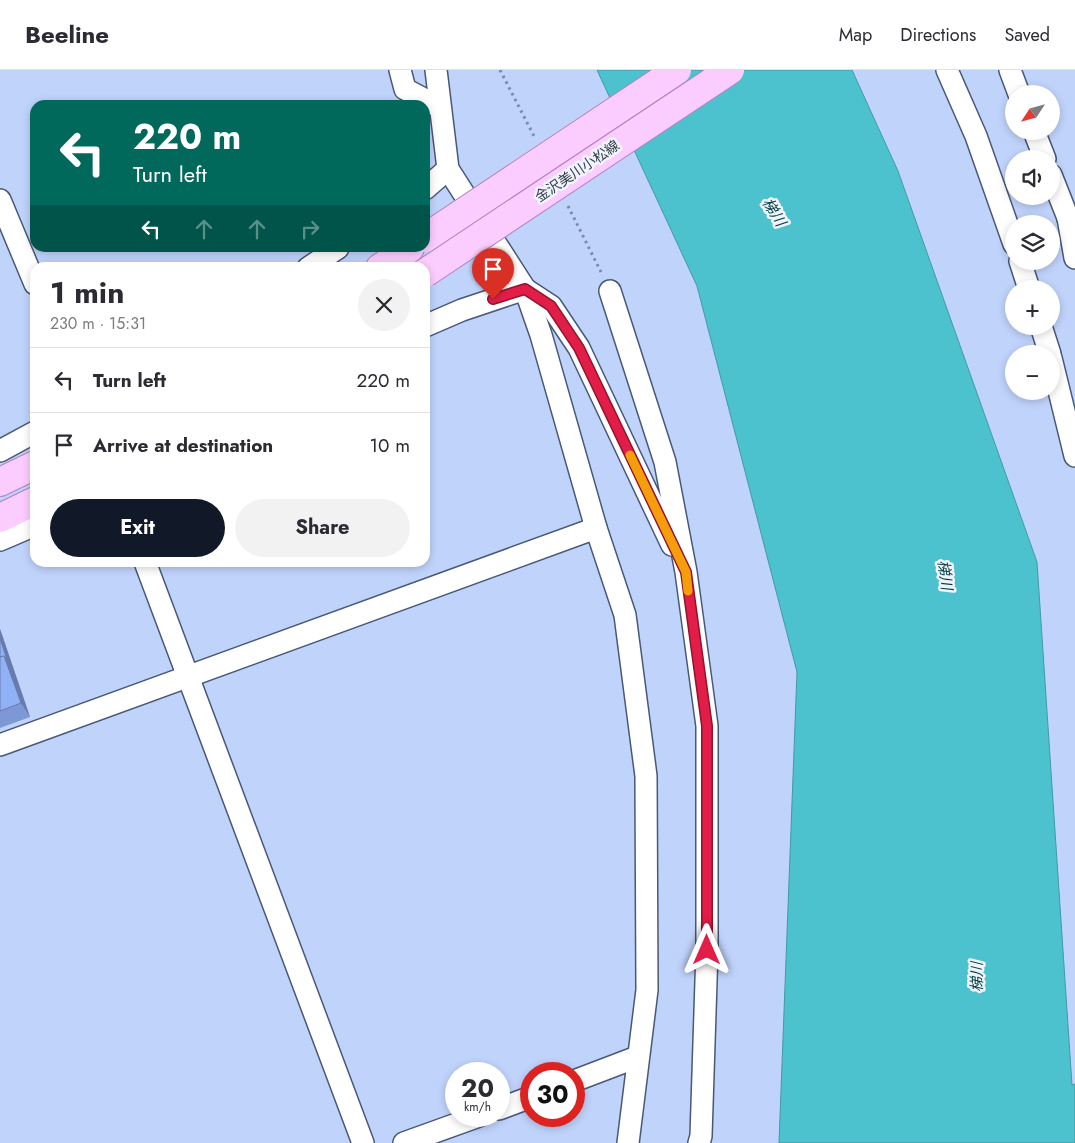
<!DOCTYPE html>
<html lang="en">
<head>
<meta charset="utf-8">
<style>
	:root { --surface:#fff; --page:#f2f2f3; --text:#2b2b33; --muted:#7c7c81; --line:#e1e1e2; --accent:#111827 }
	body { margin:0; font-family:Jost,"Noto Sans JP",sans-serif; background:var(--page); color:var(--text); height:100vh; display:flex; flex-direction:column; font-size:19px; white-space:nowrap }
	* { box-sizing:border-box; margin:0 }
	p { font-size:16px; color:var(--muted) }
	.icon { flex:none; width:28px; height:28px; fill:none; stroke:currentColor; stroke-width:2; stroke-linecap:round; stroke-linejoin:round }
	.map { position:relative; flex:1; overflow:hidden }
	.drawer { position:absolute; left:30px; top:192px; width:400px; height:305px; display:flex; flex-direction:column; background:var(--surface); border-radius:15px; box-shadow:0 2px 8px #0003 }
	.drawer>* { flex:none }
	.top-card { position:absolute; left:30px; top:30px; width:400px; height:152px; border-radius:15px; box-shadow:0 2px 8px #0003; background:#00695c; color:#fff; overflow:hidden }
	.needle { width:32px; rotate:234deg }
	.buttons { position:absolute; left:1005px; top:15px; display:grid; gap:10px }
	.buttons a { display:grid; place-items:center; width:55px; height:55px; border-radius:50%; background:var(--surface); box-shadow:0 2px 8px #0003; font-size:25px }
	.speed { position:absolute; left:445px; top:992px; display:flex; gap:10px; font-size:25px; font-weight:700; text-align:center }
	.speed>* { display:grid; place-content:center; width:65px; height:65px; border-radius:50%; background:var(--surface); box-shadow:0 2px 8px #0003; line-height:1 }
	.speed small { font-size:12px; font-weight:400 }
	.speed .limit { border:8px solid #d22; background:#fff; color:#111 }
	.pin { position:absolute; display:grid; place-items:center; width:42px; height:42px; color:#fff; margin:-51px -21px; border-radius:50% 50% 50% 0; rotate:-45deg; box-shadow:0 0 5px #0007 }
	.pin .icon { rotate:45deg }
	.me { position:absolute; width:55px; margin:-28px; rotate:0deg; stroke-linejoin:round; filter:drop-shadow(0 0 4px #0008) }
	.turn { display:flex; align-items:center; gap:18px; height:105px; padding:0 20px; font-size:22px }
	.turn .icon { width:65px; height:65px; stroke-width:2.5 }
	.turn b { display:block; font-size:35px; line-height:42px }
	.lanes { display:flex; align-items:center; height:48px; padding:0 20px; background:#0003; justify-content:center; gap:25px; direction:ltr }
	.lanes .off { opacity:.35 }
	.round { display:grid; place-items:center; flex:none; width:52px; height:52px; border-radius:26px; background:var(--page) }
	.overview { display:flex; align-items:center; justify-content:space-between; height:85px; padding:0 20px }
	h1 { font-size:30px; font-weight:700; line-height:38px }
	.cta { display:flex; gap:10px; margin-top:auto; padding:10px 20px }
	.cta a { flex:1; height:58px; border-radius:30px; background:var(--accent); color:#fff; font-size:20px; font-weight:700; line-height:58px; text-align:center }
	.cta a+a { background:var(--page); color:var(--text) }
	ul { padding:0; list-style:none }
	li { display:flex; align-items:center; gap:15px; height:65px; padding:0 20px; border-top:1px solid var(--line) }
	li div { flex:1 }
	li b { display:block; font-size:19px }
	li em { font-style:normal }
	header { display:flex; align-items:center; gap:30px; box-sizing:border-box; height:70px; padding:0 25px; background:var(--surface); border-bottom:1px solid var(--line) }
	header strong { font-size:24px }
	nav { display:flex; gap:28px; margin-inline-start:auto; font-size:18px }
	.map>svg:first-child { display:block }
</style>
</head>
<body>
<header>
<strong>Beeline</strong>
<nav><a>Map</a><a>Directions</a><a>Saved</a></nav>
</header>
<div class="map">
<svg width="1075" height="1073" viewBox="0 0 1075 1073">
	<rect width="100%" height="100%" fill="#c0d3fb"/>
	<path fill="#4bc2ce" stroke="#4499a6" d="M597,0H852L898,101L1037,492L1072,1015L1075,1014V1073H779L797,602L697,216Z"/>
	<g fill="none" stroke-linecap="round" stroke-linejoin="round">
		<defs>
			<g id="minor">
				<path d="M400,0L405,19L439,37"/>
				<path d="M436,0L448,99L525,219L541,265L596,458L625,545L646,706L647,920L628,1073"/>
				<path d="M947,0L976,66L1014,174"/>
				<path d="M1010,0L1019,24"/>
				<path d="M1034,61L1045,89"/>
				<path d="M1051,105L1068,148"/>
				<path d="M425,119L448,99"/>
				<path d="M0,130L35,214"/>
				<path d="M1075,152L1068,148L1075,188"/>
				<path d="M1020,191L1029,219"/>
				<path d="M308,198L338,178"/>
				<path d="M525,219L551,236L579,278L672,475"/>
				<path d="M610,221L665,392L686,502L707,656V880L701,1066L699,1073"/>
				<path d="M425,256L462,240L525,219"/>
				<path d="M1041,256L1050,284"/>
				<path d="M1051,288L1075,386"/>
				<path d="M0,381L35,362"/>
				<path d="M0,470L35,455"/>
				<path d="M145,492L363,1073"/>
				<path d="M0,675L596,458"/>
				<path d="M574,1011L637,987"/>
				<path d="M499,1039L531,1027"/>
				<path d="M404,1073L479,1046"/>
			</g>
			<g id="primary">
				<path d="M380,198L410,178"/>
				<path d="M0,412L35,395"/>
				<path d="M0,448L35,431"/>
			</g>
		</defs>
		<use href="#minor" stroke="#485879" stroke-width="24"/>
		<use href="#primary" stroke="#b383bf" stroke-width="30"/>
		<g stroke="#7c8aa6" stroke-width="3" stroke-dasharray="2.5 4" stroke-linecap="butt">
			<path d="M500,0L535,68"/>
			<path d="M568,136L601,202"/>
		</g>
		<use href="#minor" stroke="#fff" stroke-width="21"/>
		<use href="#primary" stroke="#fbcdfe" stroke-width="28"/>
		<defs>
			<g id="primary-bridge">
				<path d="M425,168L677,0"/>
				<path d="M425,203L730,0"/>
			</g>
		</defs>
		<use href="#primary-bridge" stroke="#b383bf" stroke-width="30" stroke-linecap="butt"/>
		<use href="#primary-bridge" stroke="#fbcdfe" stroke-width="28"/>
	</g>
	<path fill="#7d98d4" d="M0,559L30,647L0,658Z"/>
	<path fill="#667cac" d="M0,559L30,647L21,633L4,586L0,568Z"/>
	<g fill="#91b1f6" stroke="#667cac">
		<path d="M0,568L7,590L4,586L0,587Z"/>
		<path d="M4,586L21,633L0,641V587Z"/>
	</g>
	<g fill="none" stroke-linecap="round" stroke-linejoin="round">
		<defs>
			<path id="route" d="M493,229L525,219L551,236L579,278L686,502L707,656V880"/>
		</defs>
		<use href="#route" stroke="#92132f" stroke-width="12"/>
		<use href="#route" stroke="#e11d48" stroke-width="9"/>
		<path stroke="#f59e0b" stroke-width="9" d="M630,385L686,502L688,521"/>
	</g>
	<g text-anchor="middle" stroke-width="5" stroke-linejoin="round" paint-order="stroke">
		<g font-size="14" fill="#323a49" stroke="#f0f4fc">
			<text transform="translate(577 101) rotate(-34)" y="5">金沢美川小松線</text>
		</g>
		<g font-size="15" font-style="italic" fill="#023c41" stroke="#f0f4fc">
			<text transform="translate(774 142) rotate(58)" y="5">梯川</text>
			<text transform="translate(945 505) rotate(82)" y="5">梯川</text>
			<text transform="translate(977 907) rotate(-90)" y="5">梯川</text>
		</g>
	</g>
</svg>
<div class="buttons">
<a><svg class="needle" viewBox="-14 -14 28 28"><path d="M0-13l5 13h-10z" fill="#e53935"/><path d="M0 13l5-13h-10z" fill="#7c7c81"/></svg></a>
<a><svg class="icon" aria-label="sound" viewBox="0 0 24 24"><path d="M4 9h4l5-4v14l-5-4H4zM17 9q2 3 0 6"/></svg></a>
<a><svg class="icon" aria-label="layers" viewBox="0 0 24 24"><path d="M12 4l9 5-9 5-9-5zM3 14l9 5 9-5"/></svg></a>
<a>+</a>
<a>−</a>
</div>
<div class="speed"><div>20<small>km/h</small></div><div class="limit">30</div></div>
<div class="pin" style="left:493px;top:229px;background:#d93025"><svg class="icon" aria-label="arrive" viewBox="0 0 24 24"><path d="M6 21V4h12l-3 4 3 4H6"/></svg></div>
<svg class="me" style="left:707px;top:880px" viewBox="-20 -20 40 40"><path d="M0-17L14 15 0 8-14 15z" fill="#e11d48" stroke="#fff" stroke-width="4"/></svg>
<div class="top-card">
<div class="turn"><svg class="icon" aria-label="left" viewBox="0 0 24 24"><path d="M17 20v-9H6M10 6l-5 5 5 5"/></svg><div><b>220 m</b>Turn left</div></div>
<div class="lanes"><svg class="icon" aria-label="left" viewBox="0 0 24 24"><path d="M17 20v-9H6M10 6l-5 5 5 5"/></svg><svg class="icon off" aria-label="ahead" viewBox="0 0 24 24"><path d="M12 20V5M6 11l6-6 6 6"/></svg><svg class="icon off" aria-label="ahead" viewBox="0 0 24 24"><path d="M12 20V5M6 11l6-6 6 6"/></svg><svg class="icon off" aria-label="right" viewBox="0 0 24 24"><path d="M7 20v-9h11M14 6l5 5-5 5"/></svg></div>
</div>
<section class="drawer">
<div class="overview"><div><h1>1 min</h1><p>230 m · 15:31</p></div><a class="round"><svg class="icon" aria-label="close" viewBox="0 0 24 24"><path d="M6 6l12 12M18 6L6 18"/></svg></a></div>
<ul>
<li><svg class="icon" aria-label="left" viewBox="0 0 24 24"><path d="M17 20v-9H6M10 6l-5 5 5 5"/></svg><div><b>Turn left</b></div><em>220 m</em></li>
<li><svg class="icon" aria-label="arrive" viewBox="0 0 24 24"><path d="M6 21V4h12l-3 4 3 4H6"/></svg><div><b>Arrive at destination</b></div><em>10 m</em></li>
</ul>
<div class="cta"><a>Exit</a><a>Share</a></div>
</section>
</div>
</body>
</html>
